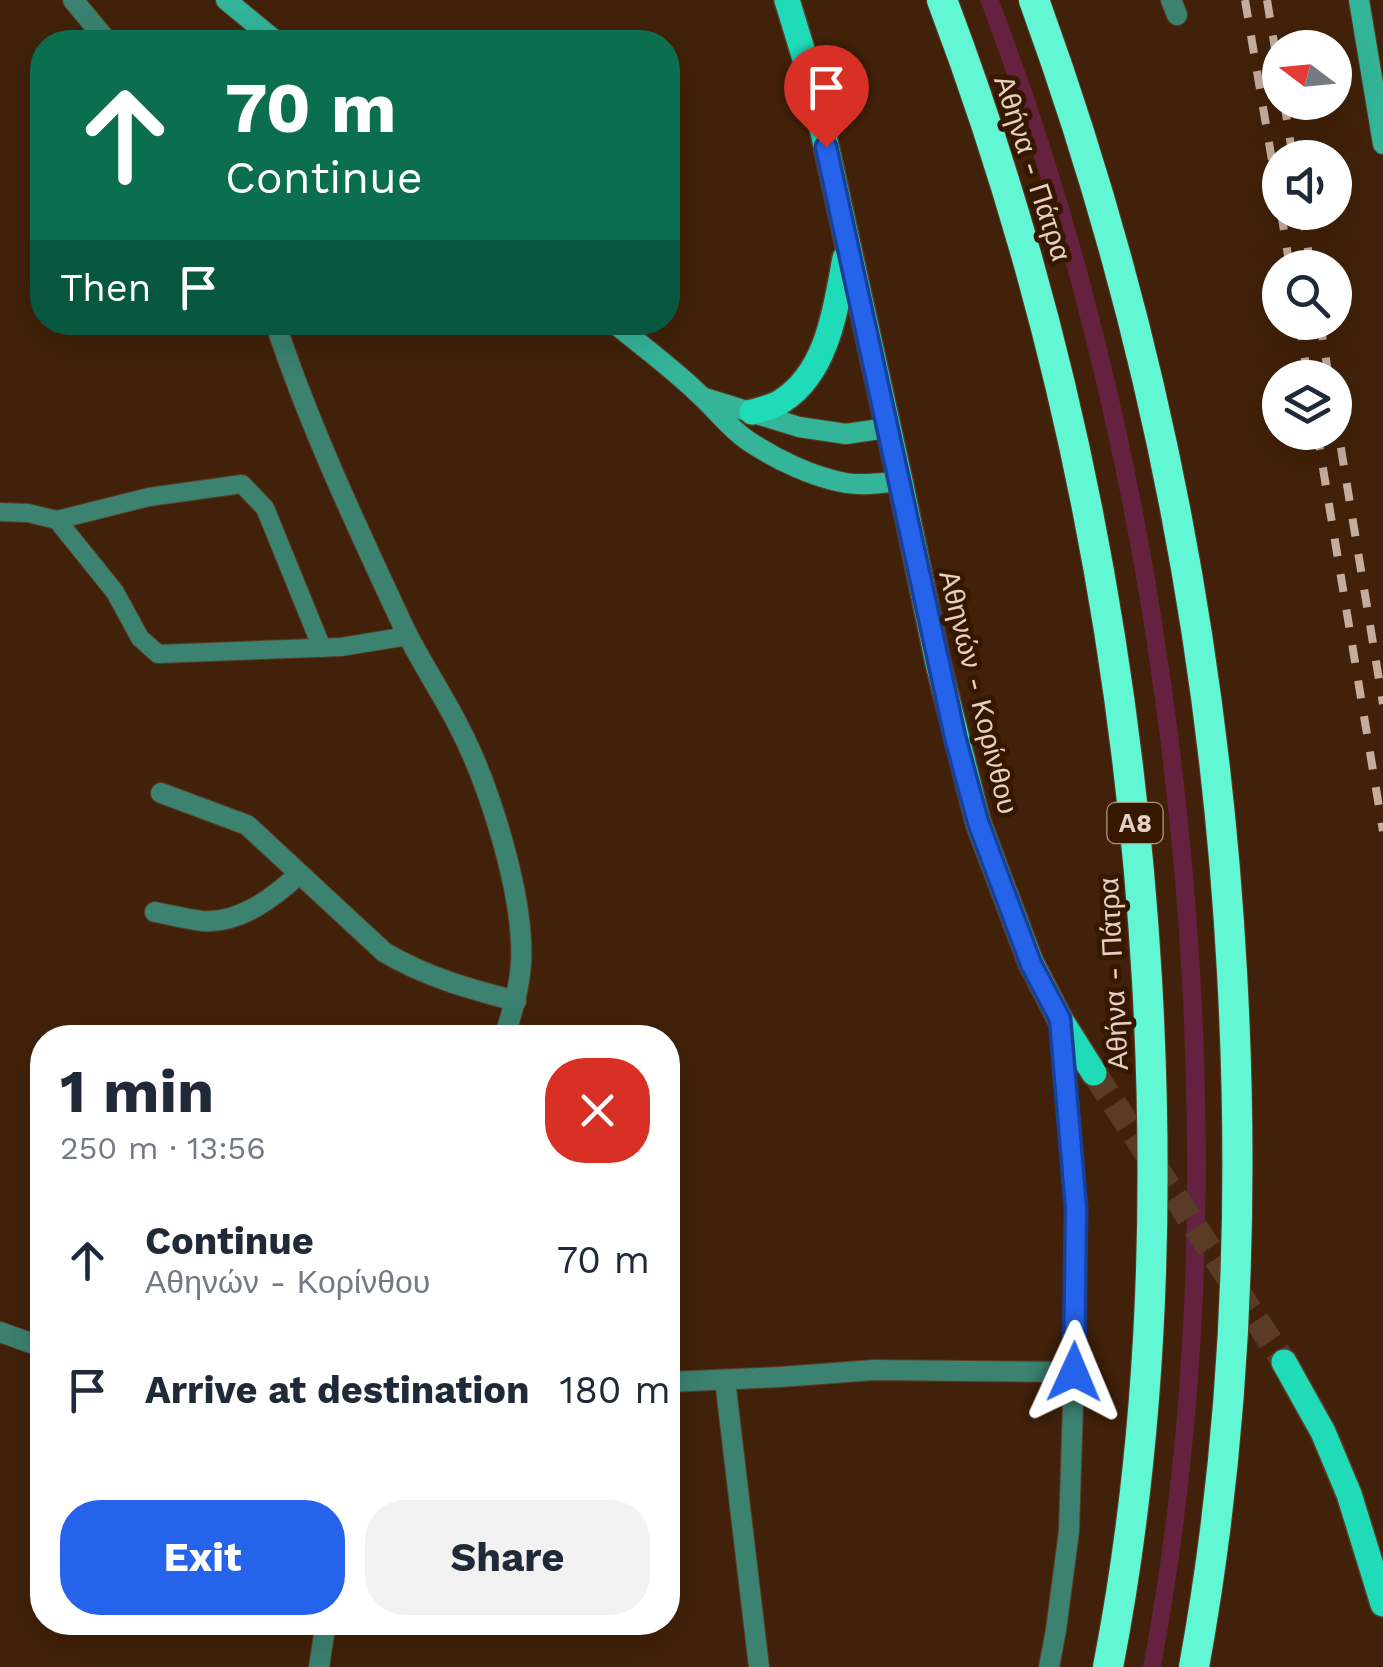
<!DOCTYPE html>
<html lang="en">
<head>
<meta charset="utf-8">
<style>
	:root { --surface:#fff; --page:#f2f2f3; --text:#1f2937; --muted:#747a83; --accent:#2563eb }
	body { margin:0; font-family:"Work Sans",sans-serif; background:var(--page); color:var(--text); height:100vh; display:flex; flex-direction:column; font-size:38px; white-space:nowrap }
	* { box-sizing:border-box; margin:0 }
	p { font-size:32px; color:var(--muted) }
	.icon { flex:none; width:55px; height:55px; fill:none; stroke:currentColor; stroke-width:2; stroke-linecap:round; stroke-linejoin:round }
	.map { position:relative; flex:1; overflow:hidden }
	.side { position:absolute; left:30px; top:1025px; width:650px; height:610px; display:flex; flex-direction:column; background:var(--surface); border-radius:40px; box-shadow:0 10px 40px #0002 }
	.side>* { flex:none }
	.guide { position:absolute; left:30px; top:30px; width:650px; height:305px; border-radius:40px; box-shadow:0 10px 40px #0002; background:#0b6e4f; color:#fff; overflow:hidden }
	.needle { width:65px; rotate:286deg }
	.fabs { position:absolute; left:1262px; top:30px; display:grid; gap:20px }
	.fabs a { display:grid; place-items:center; width:90px; height:90px; border-radius:50%; background:var(--surface); box-shadow:0 10px 40px #0002; font-size:50px }
	.pin { position:absolute; display:grid; place-items:center; width:85px; height:85px; color:#fff; margin:-102px -42px; border-radius:50% 50% 50% 0; rotate:-45deg; box-shadow:0 0 10px #0007 }
	.pin .icon { rotate:45deg }
	.me { position:absolute; width:110px; margin:-55px; rotate:1deg; stroke-linejoin:round; filter:drop-shadow(0 0 8px #0008) }
	.turn { display:flex; align-items:center; gap:35px; height:210px; padding:0 30px; font-size:45px }
	.turn .icon { width:130px; height:130px; stroke-width:2.5 }
	.turn b { display:block; font-size:70px; line-height:85px }
	.then { display:flex; align-items:center; height:95px; padding:0 30px; background:#0003; gap:20px; font-size:38px }
	.round { display:grid; place-items:center; flex:none; width:105px; height:105px; border-radius:40px; background:var(--page) }
	.summary { display:flex; align-items:center; justify-content:space-between; height:170px; padding:0 30px }
	h1 { font-size:60px; font-weight:700; line-height:75px }
	.action { display:flex; gap:20px; margin-top:auto; padding:20px 30px }
	.action a { flex:1; height:115px; border-radius:40px; background:var(--accent); color:#fff; font-size:40px; font-weight:700; line-height:115px; text-align:center }
	.action a+a { background:var(--page); color:var(--text) }
	ul { padding:0; list-style:none }
	li { display:flex; align-items:center; gap:30px; height:130px; padding:0 30px }
	li div { flex:1 }
	li b { display:block; font-size:38px }
	li em { font-style:normal }
	.map>svg:first-child { display:block }
</style>
</head>
<body>
<div class="map">
<svg width="1383" height="1667" viewBox="0 0 1383 1667">
	<rect width="100%" height="100%" fill="#412109"/>
	<path fill="#652140" d="M980,0H999C1095,252 1154,517 1184,785C1217,1078 1215,1376 1161,1667H1143C1186,1440 1194,1210 1182,980C1163,645 1098,314 980,0Z"/>
	<g fill="none" stroke-linecap="round" stroke-linejoin="round">
		<path stroke="#5a3b25" stroke-width="25" stroke-dasharray="25 12" stroke-linecap="butt" d="M1094,1073L1284,1362"/>
		<defs>
			<g id="lane">
				<path d="M0,512L28,513L57,520L115,592L140,638L158,654L341,647L408,636"/>
				<path d="M57,520L149,497L242,484L265,508L322,648"/>
			</g>
			<g id="street">
				<path d="M73,0L108,42"/>
				<path d="M1171,0L1177,15"/>
				<path d="M275,322C310,428 358,529 405,630C421,662 441,692 457,723C489,783 525,897 521,964C519,990 512,1013 504,1038"/>
				<path d="M161,793L247,825L384,952C426,977 469,989 516,1001"/>
				<path d="M155,912C171,915 187,919 202,921C240,924 274,897 299,874"/>
				<path d="M0,1332L42,1347"/>
				<path d="M725,1380L759,1667"/>
				<path d="M668,1382L780,1377L874,1370L1074,1372"/>
				<path d="M319,1667L326,1622"/>
				<path d="M1049,1667L1056,1630L1069,1531L1074,1372L1076,1208L1060,1021"/>
			</g>
			<g id="secondary">
				<path d="M226,0L277,42"/>
				<path d="M1359,0L1383,144"/>
				<path d="M613,322C643,347 675,370 702,397C717,411 730,428 747,440C775,459 812,477 846,483C864,486 882,483 900,481"/>
				<path d="M705,398L799,427L846,434L887,428"/>
			</g>
			<g id="primary">
				<path d="M787,0L812,82L900,481L938,663L978,822L1031,963L1060,1019L1094,1073"/>
				<path d="M752,412C762,409 774,407 782,401C828,372 836,307 845,258"/>
				<path d="M1284,1362L1323,1432L1349,1494L1383,1604"/>
			</g>
			<g id="highway">
				<path d="M942,0C1062,317 1127,642 1147,980C1160,1209 1152,1441 1108,1667"/>
				<path d="M1034,0C1148,313 1214,639 1232,972C1245,1205 1236,1437 1194,1667"/>
			</g>
		</defs>
		<use href="#lane" stroke="#5b3d27" stroke-width="20"/>
		<use href="#street" stroke="#5b3d27" stroke-width="22"/>
		<use href="#secondary" stroke="#5b3d27" stroke-width="22"/>
		<use href="#primary" stroke="#5b3d27" stroke-width="28"/>
		<use href="#highway" stroke="#5b3d27" stroke-width="32"/>
		<use href="#lane" stroke="#3b8271" stroke-width="18"/>
		<use href="#street" stroke="#3b8271" stroke-width="20"/>
		<use href="#secondary" stroke="#34b499" stroke-width="20"/>
		<use href="#primary" stroke="#1fdbb8" stroke-width="25"/>
		<use href="#highway" stroke="#61f7d5" stroke-width="30"/>
		<g stroke="#c5ad9e" stroke-width="8" stroke-dasharray="18 18" stroke-linecap="butt">
			<path d="M1245,0L1280,208"/>
			<path d="M1267,0L1280,79"/>
			<path d="M1284,102L1293,158"/>
			<path d="M1281,212L1290,268"/>
			<path d="M1302,212L1311,268"/>
			<path d="M1299,322L1308,378"/>
			<path d="M1320,322L1329,378"/>
			<path d="M1335,412L1383,704"/>
			<path d="M1317,432L1383,831"/>
		</g>
	</g>
	<g fill="none" stroke-linecap="round" stroke-linejoin="round">
		<defs>
			<path id="route" d="M826,147L955,737L978,822L1031,964L1060,1019L1076,1208L1074,1372"/>
		</defs>
		<use href="#route" stroke="#184099" stroke-width="25"/>
		<use href="#route" stroke="#2563eb" stroke-width="18"/>
	</g>
	<g text-anchor="middle" stroke-width="10" stroke-linejoin="round" paint-order="stroke">
		<rect fill="#361800" stroke="#b09988" stroke-width="2.5" x="1107.5" y="803" width="55" height="40" rx="8"/>
		<g font-size="25" font-weight="bold" fill="#e5d0c3">
			<text x="1135" y="832">Α8</text>
		</g>
		<g font-size="28" fill="#e5d0c3" stroke="#361800">
			<text transform="translate(1033 168) rotate(72)" y="10">Αθήνα - Πάτρα</text>
			<text transform="translate(979 692) rotate(76)" y="10">Αθηνών - Κορίνθου</text>
			<text transform="translate(1113 974) rotate(-93)" y="10">Αθήνα - Πάτρα</text>
		</g>
	</g>
</svg>
<div class="fabs">
<a><svg class="needle" viewBox="-14 -14 28 28"><path d="M0-13l5 13h-10z" fill="#e53935"/><path d="M0 13l5-13h-10z" fill="#747a83"/></svg></a>
<a><svg class="icon" aria-label="sound" viewBox="0 0 24 24"><path d="M4 9h4l5-4v14l-5-4H4zM17 9q2 3 0 6"/></svg></a>
<a><svg class="icon" aria-label="search" viewBox="0 0 24 24"><circle cx="10" cy="10" r="6"/><path d="M15 15l6 6"/></svg></a>
<a><svg class="icon" aria-label="layers" viewBox="0 0 24 24"><path d="M12 4l9 5-9 5-9-5zM3 14l9 5 9-5"/></svg></a>
</div>
<div class="pin" style="left:826px;top:147px;background:#d93025"><svg class="icon" aria-label="arrive" viewBox="0 0 24 24"><path d="M6 21V4h12l-3 4 3 4H6"/></svg></div>
<svg class="me" style="left:1074px;top:1372px" viewBox="-20 -20 40 40"><path d="M0-17L14 15 0 8-14 15z" fill="#2563eb" stroke="#fff" stroke-width="4"/></svg>
<div class="guide">
<div class="turn"><svg class="icon" aria-label="ahead" viewBox="0 0 24 24"><path d="M12 20V5M6 11l6-6 6 6"/></svg><div><b>70 m</b>Continue</div></div>
<div class="then">Then<svg class="icon" aria-label="arrive" viewBox="0 0 24 24"><path d="M6 21V4h12l-3 4 3 4H6"/></svg></div>
</div>
<section class="side">
<div class="summary"><div><h1>1 min</h1><p>250 m · 13:56</p></div><a class="round" style="background:#d93025;color:#fff"><svg class="icon" aria-label="close" viewBox="0 0 24 24"><path d="M6 6l12 12M18 6L6 18"/></svg></a></div>
<ul>
<li><svg class="icon" aria-label="ahead" viewBox="0 0 24 24"><path d="M12 20V5M6 11l6-6 6 6"/></svg><div><b>Continue</b><p>Αθηνών - Κορίνθου</p></div><em>70 m</em></li>
<li><svg class="icon" aria-label="arrive" viewBox="0 0 24 24"><path d="M6 21V4h12l-3 4 3 4H6"/></svg><div><b>Arrive at destination</b></div><em>180 m</em></li>
</ul>
<div class="action"><a>Exit</a><a>Share</a></div>
</section>
</div>
</body>
</html>
